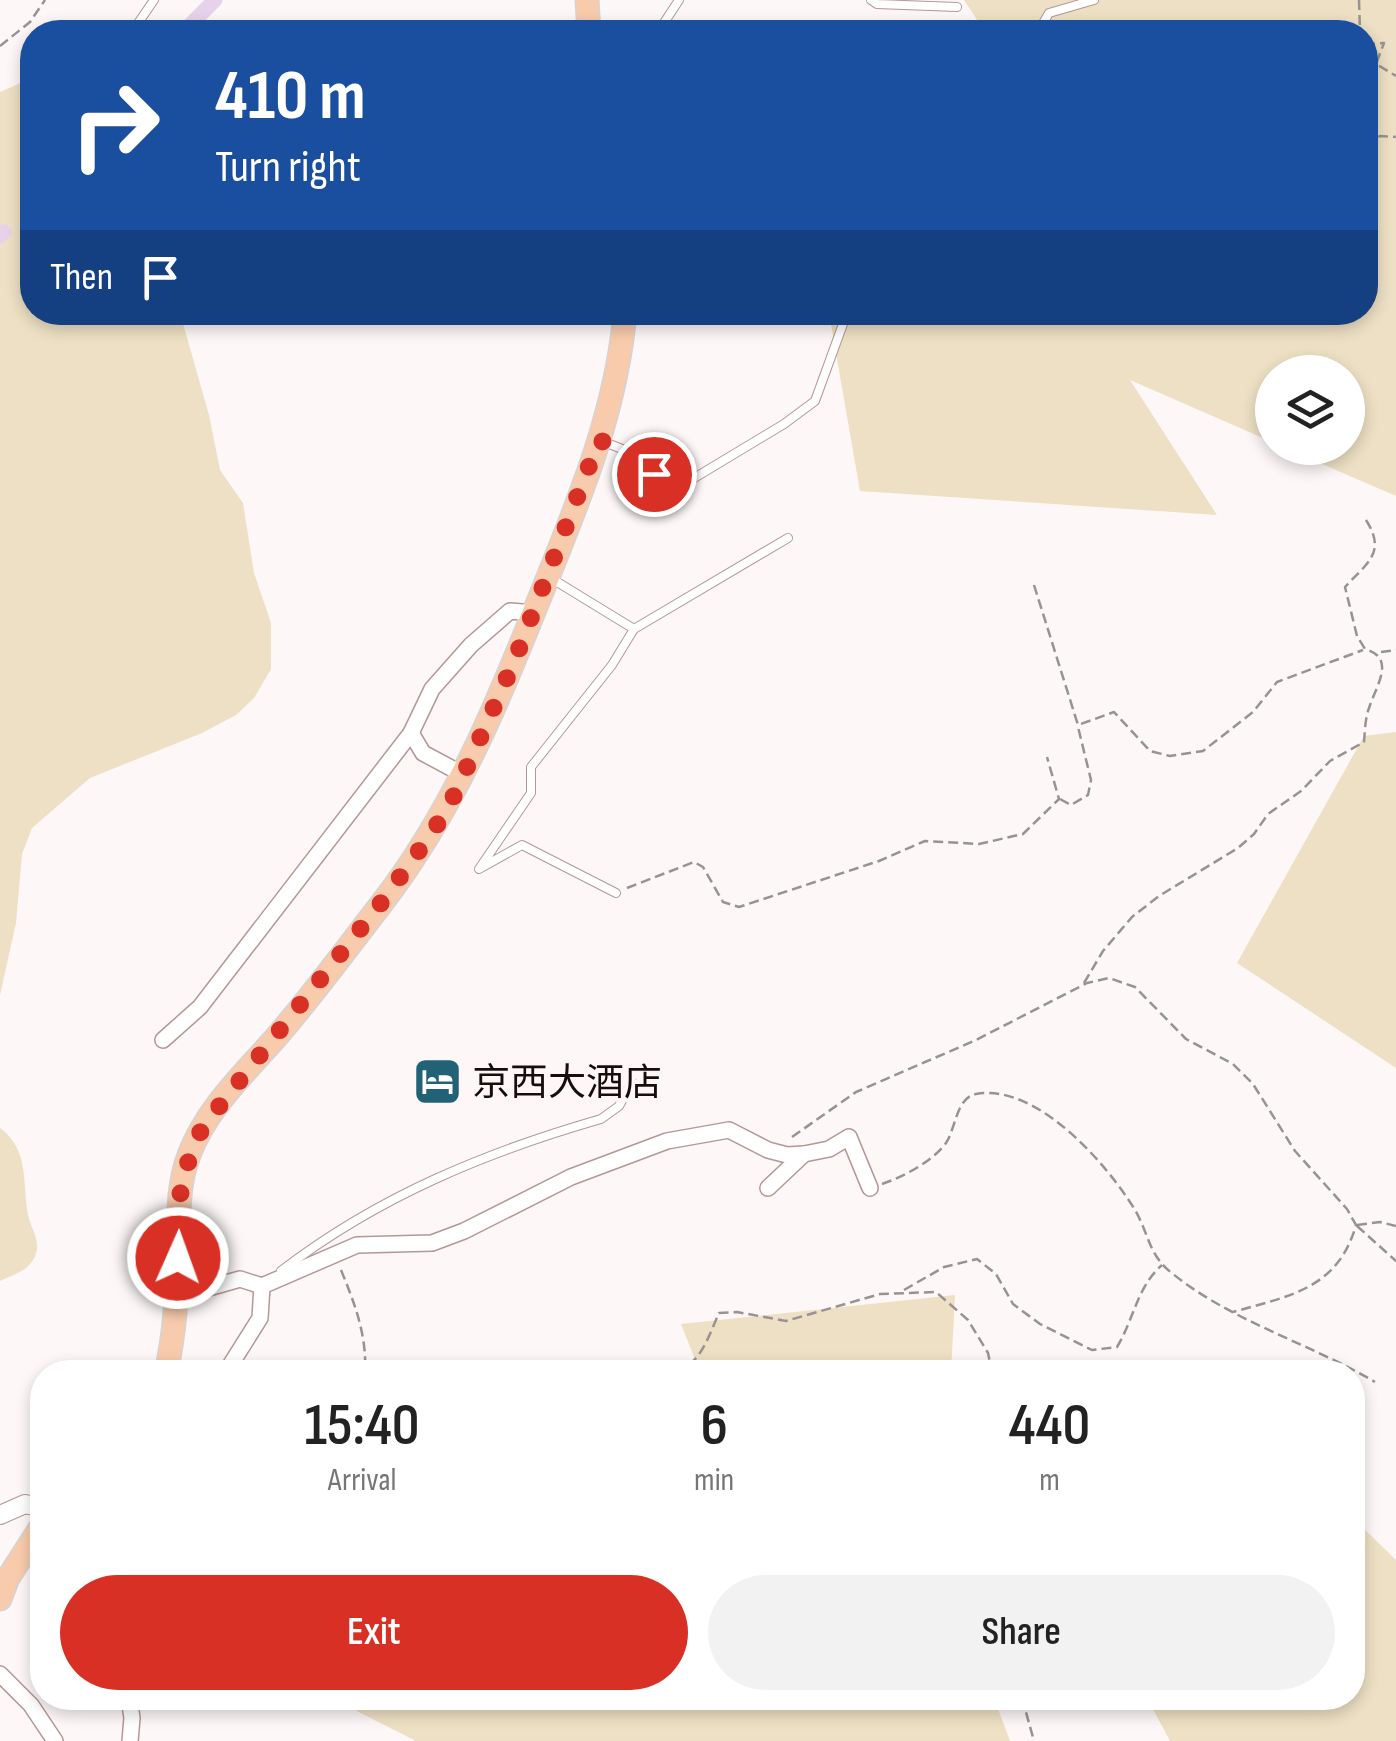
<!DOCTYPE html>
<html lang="en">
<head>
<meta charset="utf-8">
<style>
	:root { --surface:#fff; --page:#f2f2f2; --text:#222; --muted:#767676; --accent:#d93025 }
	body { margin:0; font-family:"Sofia Sans Condensed","Noto Sans SC",sans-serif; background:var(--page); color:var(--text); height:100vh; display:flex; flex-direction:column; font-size:38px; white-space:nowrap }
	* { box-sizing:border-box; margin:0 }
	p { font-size:32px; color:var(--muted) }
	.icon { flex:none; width:55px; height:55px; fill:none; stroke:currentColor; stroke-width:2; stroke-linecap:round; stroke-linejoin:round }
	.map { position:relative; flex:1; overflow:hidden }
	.sheet { position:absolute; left:30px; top:1360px; width:1335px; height:350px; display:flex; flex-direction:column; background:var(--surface); border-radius:40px; box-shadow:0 5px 15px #0003 }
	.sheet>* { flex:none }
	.top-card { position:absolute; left:20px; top:20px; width:1358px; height:305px; border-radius:40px; box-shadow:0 5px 15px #0003; background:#1a4fa0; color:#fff; overflow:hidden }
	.controls { position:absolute; left:1255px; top:355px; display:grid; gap:20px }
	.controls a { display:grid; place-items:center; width:110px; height:110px; border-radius:50%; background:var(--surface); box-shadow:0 5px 15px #0003; font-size:50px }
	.pin { position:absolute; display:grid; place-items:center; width:85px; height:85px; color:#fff; margin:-42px; border:5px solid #fff; border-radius:50%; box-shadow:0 2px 10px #0007 }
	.me { position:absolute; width:110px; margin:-55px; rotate:2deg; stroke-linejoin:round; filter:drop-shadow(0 0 8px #0008) }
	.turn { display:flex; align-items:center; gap:35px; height:210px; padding:0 30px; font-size:45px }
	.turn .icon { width:130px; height:130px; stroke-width:2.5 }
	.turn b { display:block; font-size:70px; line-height:85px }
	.then { display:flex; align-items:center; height:95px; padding:0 30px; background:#0003; gap:20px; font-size:38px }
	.eta { display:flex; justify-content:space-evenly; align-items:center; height:170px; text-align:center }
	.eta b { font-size:60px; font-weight:600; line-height:70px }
	.button { display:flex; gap:20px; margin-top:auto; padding:20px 30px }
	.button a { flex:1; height:115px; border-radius:60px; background:var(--accent); color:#fff; font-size:40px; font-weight:600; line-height:115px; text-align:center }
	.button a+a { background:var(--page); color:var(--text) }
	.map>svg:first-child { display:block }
</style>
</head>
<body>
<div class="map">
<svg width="1396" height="1741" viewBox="0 0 1396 1741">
	<rect width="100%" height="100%" fill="#fdf7f7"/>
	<g fill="#ede0c4">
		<path d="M964,0H1396V496L1285,448H1348V372H1272V442L1130,380L1217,515L860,491L829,313L1365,312V32H985Z"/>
		<path d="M23,82L32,90V312L180,313L209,415L220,470L243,503L254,573L271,623V669L254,698L236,715L202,733L90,778L32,828L22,854L16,923L0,995V92Z"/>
		<path d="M1396,732V1068L1237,963L1364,736Z"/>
		<path d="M0,1128C30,1150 22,1183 28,1215C32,1232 43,1243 33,1260C26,1272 12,1275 0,1281Z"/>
		<path d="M955,1295L951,1372H700L681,1324Z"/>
		<path d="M1353,1518L1396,1560V1741H1170L1147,1698H1352Z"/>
		<path d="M331,1698H994L1010,1741H416Z"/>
	</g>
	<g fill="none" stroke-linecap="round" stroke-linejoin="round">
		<g stroke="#e7d2ec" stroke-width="15">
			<path d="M183,32L215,0"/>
			<path d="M0,236L4,232"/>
		</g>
		<defs>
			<g id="service">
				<path d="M871,0L877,4L957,7"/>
				<path d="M132,32L154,0"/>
				<path d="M658,32L679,0"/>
				<path d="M1038,32L1049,13L1094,0"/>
				<path d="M602,441L637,455L671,492L784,424L815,401L843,324L844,312"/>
				<path d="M549,577L634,629L612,665L531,767V793L479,869L522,845L616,893"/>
				<path d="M634,629L788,538"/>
				<path d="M281,1271C377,1197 486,1152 601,1119L619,1106L632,1082"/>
			</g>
			<g id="minor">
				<path d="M411,733L423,753L464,775"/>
				<path d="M163,1040L200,1007L411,733L432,689L471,645L510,611L534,613"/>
				<path d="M804,1154L829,1149L849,1137L870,1188"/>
				<path d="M177,1297L240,1279L262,1286L357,1245L432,1243L464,1231L571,1177L667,1141L729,1130L768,1150L787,1155L804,1154L768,1188"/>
				<path d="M226,1372L260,1318L262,1286"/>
				<path d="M0,1674L31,1705L55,1741"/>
				<path d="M129,1698L132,1718L130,1741"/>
			</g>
			<path id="tertiary" d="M0,1515L25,1504L42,1508"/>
			<g id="primary">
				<path d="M587,0L589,32"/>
				<path d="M166,1372C175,1333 177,1293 178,1252C179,1219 177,1186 189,1155C207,1107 246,1072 279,1034C315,992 348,947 382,903C456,807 499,699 544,587C580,498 617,409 625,312"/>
				<path d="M0,1599L8,1578L42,1525"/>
			</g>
		</defs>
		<use href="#service" stroke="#b39896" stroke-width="10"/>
		<use href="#minor" stroke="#b39896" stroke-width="18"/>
		<use href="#tertiary" stroke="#b39896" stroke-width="20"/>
		<use href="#primary" stroke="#d5d3d3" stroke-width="25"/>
		<g stroke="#999292" stroke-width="2.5" stroke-dasharray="10 5" stroke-linecap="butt">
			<path d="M1359,0L1360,32"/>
			<path d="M1365,44L1384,43L1376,64L1396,76"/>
			<path d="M0,46L30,22L45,0"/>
			<path d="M1365,144L1380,136L1396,137"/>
			<path d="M1034,585L1078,725L1114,712L1150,751L1170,756L1203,751L1253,712L1277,682L1363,650"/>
			<path d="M1381,652L1396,650"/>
			<path d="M1060,799L1071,805L1088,795L1091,780L1078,727"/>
			<path d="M627,888L694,862L703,867L723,902L739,907L879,861L925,841L979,844L1023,834L1059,799L1047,757"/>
			<path d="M1084,983L1103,951L1132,917L1159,896L1238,848L1254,834L1268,814L1301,791L1330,761L1364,742C1365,731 1365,719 1369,708C1377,684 1396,658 1365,649L1357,636L1345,587C1367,563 1387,553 1366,520"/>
			<path d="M792,1137L856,1092L976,1040L1087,983L1109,978L1135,987L1186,1039L1233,1064L1253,1084L1295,1151L1347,1209L1356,1225C1338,1289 1289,1296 1233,1312"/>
			<path d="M882,1184C903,1177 933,1161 946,1143C956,1128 956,1098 976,1094C1037,1083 1107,1164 1135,1210C1150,1236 1148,1255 1173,1274C1233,1322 1309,1343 1375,1382"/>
			<path d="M1357,1225L1380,1222L1396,1226"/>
			<path d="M1357,1226L1396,1261"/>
			<path d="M341,1270C355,1304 367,1336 365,1372"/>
			<path d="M904,1290L944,1267L977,1259L996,1274L1013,1304L1040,1324L1092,1350L1117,1347C1134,1319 1137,1287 1162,1265"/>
			<path d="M604,1372L623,1369L670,1372"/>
			<path d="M676,1372C701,1364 709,1335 719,1313L737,1312L786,1321L880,1294L936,1292L968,1320L988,1353L992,1372"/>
			<path d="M1022,1698L1034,1741"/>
		</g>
		<use href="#service" stroke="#fff" stroke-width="8"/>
		<use href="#minor" stroke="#fff" stroke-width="15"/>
		<use href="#tertiary" stroke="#fff" stroke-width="18"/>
		<use href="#primary" stroke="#f8cbac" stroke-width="22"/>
	</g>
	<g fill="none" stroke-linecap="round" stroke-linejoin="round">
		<path stroke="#d93025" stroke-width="18" stroke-dasharray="0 32.4" d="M178,1258L181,1180L202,1128L384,899L434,830L455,794L514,662L599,440L637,456L654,474"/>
	</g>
	<defs>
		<symbol id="hotel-square" viewBox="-11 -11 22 22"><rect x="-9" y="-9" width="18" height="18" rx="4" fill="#226277" stroke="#fdf7f7"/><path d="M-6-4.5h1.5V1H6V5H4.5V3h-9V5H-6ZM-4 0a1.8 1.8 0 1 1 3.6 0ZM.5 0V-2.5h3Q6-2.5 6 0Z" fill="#fff"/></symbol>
	</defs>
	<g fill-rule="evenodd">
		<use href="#hotel-square" x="410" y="1054" width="55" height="55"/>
	</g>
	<g text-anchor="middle" stroke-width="8" stroke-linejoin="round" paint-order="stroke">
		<g font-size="38" fill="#160d0d" stroke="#fdf7f7" text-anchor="start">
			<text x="472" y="1095">京西大酒店</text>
		</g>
	</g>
</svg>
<div class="controls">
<a><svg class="icon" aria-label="layers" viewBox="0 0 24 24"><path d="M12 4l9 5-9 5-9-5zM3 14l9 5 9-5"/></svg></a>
</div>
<div class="pin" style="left:654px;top:474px;background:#d93025"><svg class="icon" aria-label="arrive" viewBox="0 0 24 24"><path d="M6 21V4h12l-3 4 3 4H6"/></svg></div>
<svg class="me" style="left:178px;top:1258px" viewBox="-20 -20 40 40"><circle r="17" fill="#d93025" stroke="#fff" stroke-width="3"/><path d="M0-11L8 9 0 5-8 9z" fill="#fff"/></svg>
<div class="top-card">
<div class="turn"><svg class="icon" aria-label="right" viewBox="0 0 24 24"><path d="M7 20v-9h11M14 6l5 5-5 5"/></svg><div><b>410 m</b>Turn right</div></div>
<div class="then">Then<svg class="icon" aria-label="arrive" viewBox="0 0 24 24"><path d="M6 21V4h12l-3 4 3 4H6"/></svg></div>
</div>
<section class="sheet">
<div class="eta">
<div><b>15:40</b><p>Arrival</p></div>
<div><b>6</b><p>min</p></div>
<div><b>440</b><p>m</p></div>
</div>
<div class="button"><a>Exit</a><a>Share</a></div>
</section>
</div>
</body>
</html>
